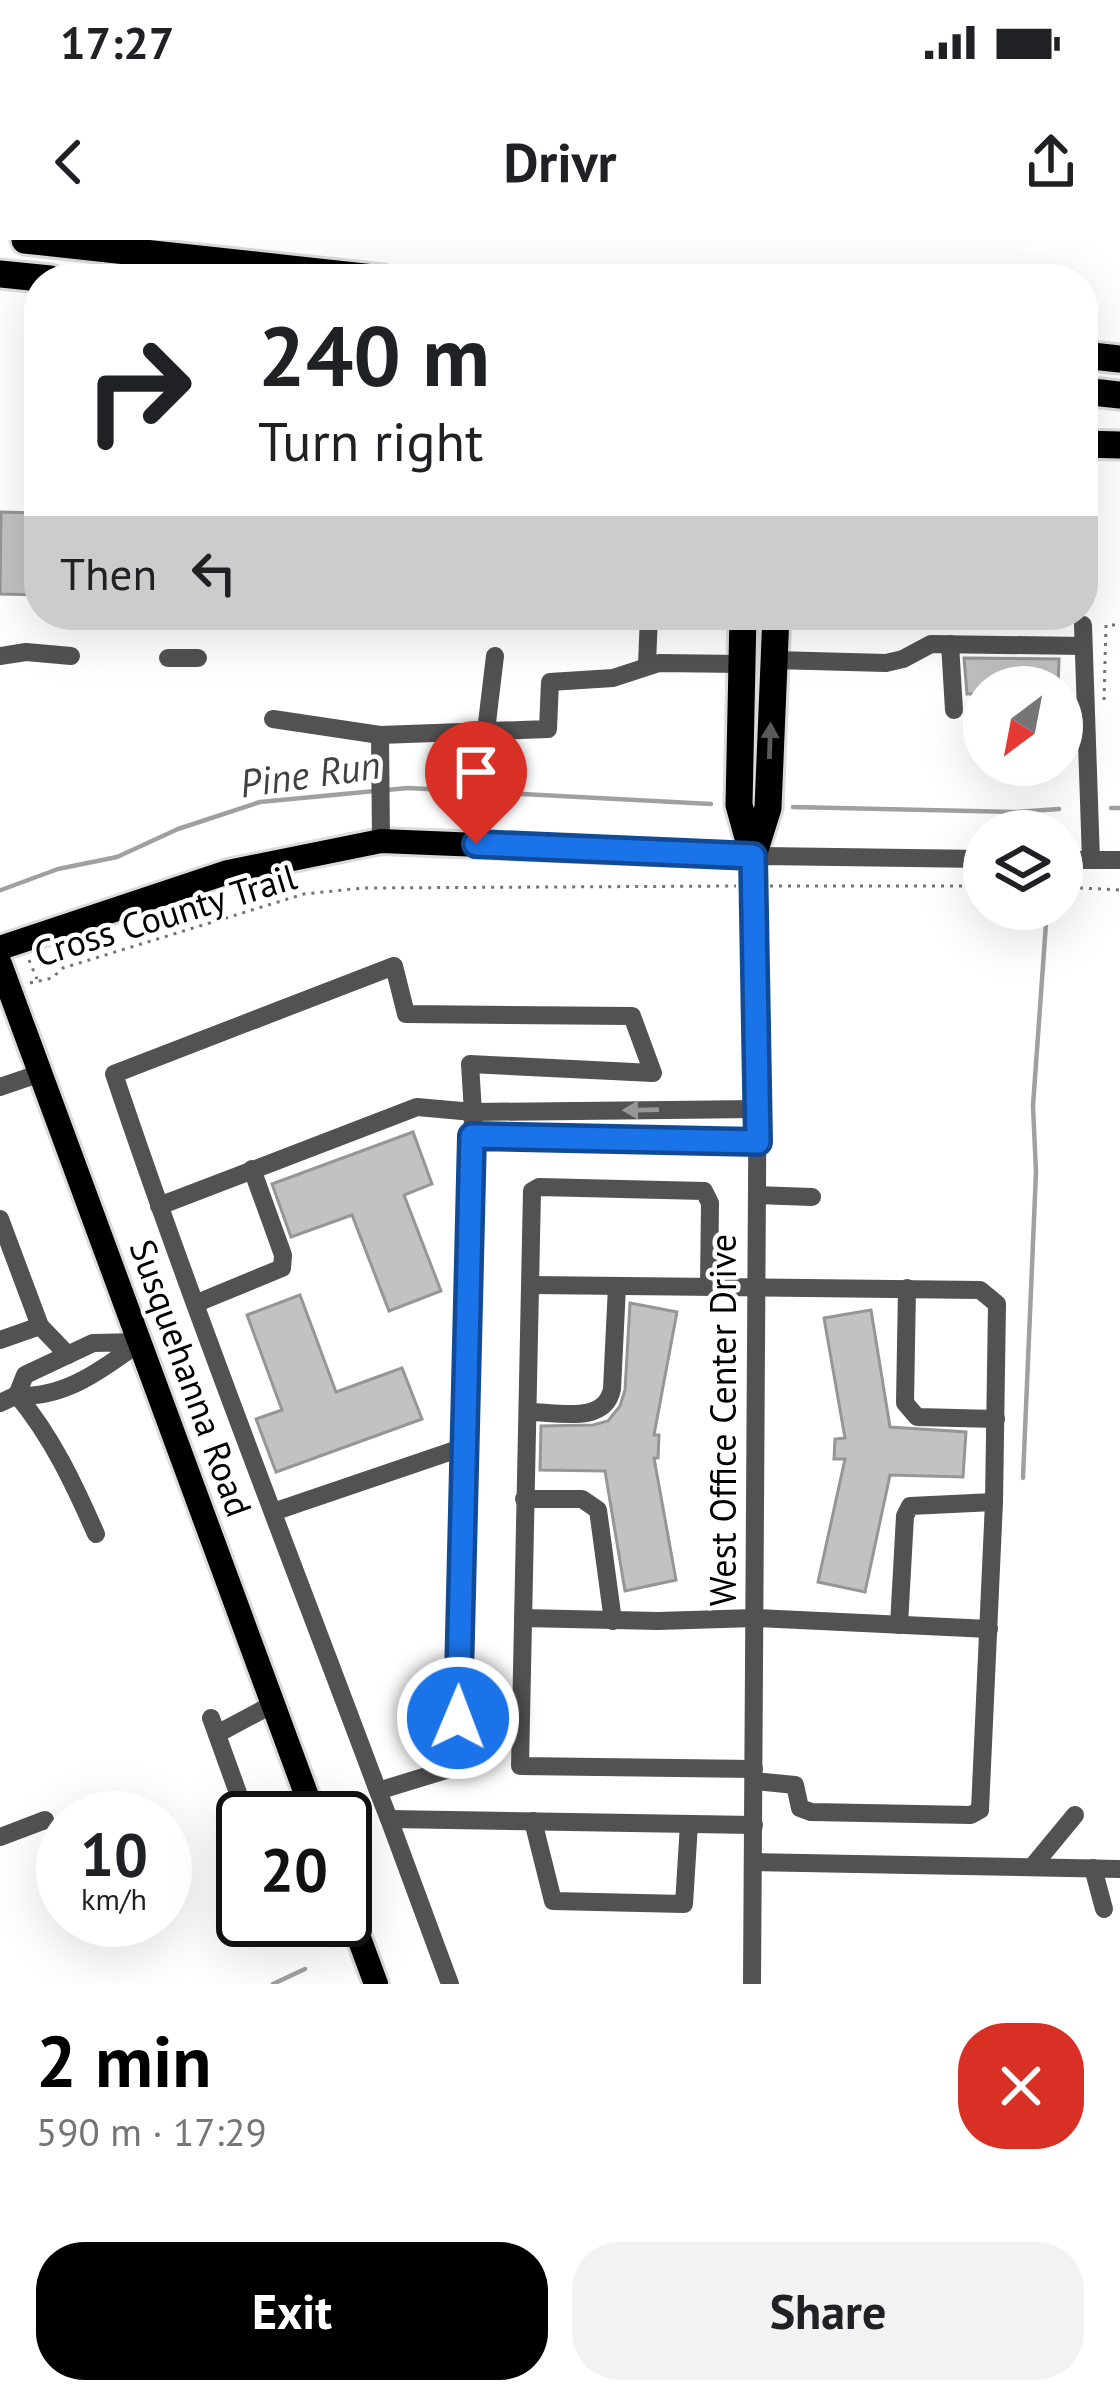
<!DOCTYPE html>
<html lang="en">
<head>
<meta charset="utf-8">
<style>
	:root { --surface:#fff; --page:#f2f2f2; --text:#202124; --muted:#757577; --accent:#000 }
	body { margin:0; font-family:"PT Sans",sans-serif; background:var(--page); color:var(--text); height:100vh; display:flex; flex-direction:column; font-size:45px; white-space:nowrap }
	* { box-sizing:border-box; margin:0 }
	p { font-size:39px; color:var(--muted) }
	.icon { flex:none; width:66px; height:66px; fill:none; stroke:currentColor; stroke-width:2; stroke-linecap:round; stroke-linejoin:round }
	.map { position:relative; height:1744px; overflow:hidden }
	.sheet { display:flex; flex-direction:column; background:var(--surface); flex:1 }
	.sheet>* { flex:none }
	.top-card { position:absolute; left:24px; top:24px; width:1074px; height:366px; border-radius:48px; box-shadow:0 12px 48px #0002; background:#fff; color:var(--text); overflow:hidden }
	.needle { width:78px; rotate:212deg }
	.buttons { position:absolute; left:963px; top:426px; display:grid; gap:24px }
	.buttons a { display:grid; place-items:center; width:120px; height:120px; border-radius:50%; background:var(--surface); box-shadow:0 12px 48px #0002; font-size:60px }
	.speed { position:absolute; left:36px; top:1551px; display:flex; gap:24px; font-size:60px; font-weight:700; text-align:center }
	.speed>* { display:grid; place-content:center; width:156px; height:156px; border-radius:50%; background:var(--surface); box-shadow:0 12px 48px #0002; line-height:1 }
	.speed small { font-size:30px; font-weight:400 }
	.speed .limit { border:6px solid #111; border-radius:18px; background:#fff; color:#111 }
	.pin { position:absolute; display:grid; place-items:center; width:102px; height:102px; color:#fff; margin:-123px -51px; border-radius:50% 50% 50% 0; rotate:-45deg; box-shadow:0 0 12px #0007 }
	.pin .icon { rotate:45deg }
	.me { position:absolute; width:132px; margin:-66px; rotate:1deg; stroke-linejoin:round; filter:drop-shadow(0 0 9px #0008) }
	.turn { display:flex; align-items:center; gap:42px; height:252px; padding:0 36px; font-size:54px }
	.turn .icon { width:156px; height:156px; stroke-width:2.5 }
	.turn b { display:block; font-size:84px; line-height:102px }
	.then { display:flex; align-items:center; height:114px; padding:0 36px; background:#0003; gap:24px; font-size:45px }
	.round { display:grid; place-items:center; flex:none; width:126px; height:126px; border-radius:48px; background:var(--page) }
	.overview { display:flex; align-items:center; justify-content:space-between; height:204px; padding:0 36px }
	h1 { font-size:72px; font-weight:700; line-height:90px; color:var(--accent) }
	.cta { display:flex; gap:24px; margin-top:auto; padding:24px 36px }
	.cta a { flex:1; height:138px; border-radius:48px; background:var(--accent); color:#fff; font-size:48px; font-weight:700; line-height:138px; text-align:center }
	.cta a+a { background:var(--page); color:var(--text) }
	.status { display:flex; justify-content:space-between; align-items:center; height:84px; padding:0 60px; background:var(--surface); direction:ltr }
	.status svg { height:33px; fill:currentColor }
	header { display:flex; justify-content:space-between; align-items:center; height:156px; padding:0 36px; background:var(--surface); font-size:54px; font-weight:700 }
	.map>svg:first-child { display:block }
</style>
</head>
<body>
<div class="status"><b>17:27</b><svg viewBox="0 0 49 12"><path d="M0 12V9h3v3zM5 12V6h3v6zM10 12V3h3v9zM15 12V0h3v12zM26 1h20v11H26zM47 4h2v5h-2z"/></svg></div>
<header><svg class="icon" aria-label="back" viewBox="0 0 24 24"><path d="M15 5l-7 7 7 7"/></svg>Drivr<svg class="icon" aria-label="share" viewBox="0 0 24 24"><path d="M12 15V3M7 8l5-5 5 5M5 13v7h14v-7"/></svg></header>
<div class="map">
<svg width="1120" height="1744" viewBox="0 0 1120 1744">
	<rect width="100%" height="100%" fill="#fff"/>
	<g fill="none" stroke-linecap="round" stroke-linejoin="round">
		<g stroke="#a0a0a0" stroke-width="4.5">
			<path d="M386,550L408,548L711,564"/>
			<path d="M793,567L1016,572L1059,569"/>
			<path d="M1111,568H1120"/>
			<path d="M1,650L58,629L117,617L178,589L260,562L375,551"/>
			<path d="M1023,1238L1036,932L1033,866L1047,669"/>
			<path d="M273,1744L305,1729"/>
		</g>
	</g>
	<g fill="#c2c2c2" stroke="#969696" stroke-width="3">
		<path d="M1,272L39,273V355L0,354Z"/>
		<path d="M964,418L1059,419L1058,447H984V454H967Z"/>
		<path d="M413,892L432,944L404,955L441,1051L389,1071L352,975L291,997L272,944Z"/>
		<path d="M300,1055L336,1152L402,1128L422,1179L276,1232L256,1179L282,1170L247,1075Z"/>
		<path d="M630,1063L677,1072L654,1195H659L658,1218H654L676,1340L625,1351L605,1231L540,1230L541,1186L593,1185L608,1181L620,1166L625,1150Z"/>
		<path d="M871,1070L890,1187L966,1192L963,1237L890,1235L865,1352L818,1342L845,1219H834L835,1199L845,1198L824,1078Z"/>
	</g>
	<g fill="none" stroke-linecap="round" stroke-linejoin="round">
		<defs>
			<g id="major">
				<path d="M0,708L228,632L381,601L753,616"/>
				<path d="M0,724L315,1578"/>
				<path d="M345,1660L376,1744"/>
			</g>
			<g id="highway">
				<path d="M25,0L383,39"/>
				<path d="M0,34L50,39"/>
				<path d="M1083,115L1120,119"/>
				<path d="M1083,151L1120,155"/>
				<path d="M1083,204L1120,205"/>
				<path d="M743,375L739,565L753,616"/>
				<path d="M753,616L768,568L776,375"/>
			</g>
		</defs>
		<use href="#major" stroke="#dbdbdb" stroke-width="30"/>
		<use href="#highway" stroke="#dbdbdb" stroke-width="33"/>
		<g stroke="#747474" stroke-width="3" stroke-dasharray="3 6" stroke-linecap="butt">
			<path d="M1104,460L1106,385H1120"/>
			<path d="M770,646H984"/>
			<path d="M1062,647L1120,650"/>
			<path d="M29,720L37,739"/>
			<path d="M30,743L52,738L63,728L304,654L363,648L736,646"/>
		</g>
		<g stroke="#525252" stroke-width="18">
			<path d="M1083,385L1091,620"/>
			<path d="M950,404L954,470"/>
			<path d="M0,416L26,412L71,416"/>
			<path d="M168,418H198"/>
			<path d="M774,420L886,423L903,419L931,404L1083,406"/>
			<path d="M647,425L649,375"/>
			<path d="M273,479L380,495L548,489L550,442L613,438L659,423L742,424"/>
			<path d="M486,491L495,416"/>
			<path d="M380,495L381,601"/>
			<path d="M1062,620H1120"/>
			<path d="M1011,673V669"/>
			<path d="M0,847L41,833"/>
			<path d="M472,896L757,902"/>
			<path d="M757,955L812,957"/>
			<path d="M159,966L417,867L473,872L758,869"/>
			<path d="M0,979L40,1086L68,1115"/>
			<path d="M531,1045L980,1050L997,1064L994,1262L980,1570L971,1575L811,1572L800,1568L795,1545L754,1541"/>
			<path d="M709,1047L710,963L704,951L539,947L532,951L520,1526L754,1529"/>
			<path d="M907,1048L905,1163L917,1177L996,1179"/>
			<path d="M197,1063L282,1028L283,1015L252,929"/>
			<path d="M0,1100L40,1086"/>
			<path d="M140,1102C105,1128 62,1160 17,1155L25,1135L93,1103Z"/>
			<path d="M0,1163L17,1155C52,1197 74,1244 96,1294"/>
			<path d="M528,1172C557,1172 605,1185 612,1149L617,1046"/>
			<path d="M524,1259H582L598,1270L613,1381"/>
			<path d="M273,1272L464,1207"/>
			<path d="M523,1378L658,1381L755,1378L989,1389"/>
			<path d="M899,1385L905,1276L910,1266L994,1262"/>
			<path d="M211,1478L247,1578"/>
			<path d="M217,1494L273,1464"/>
			<path d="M378,1551L456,1527L473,872L470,824L653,833L632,776L406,774L394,726L114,834C195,1075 289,1313 378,1551L389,1579L450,1744"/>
			<path d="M389,1579L754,1585"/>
			<path d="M533,1581L553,1661L684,1664L689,1584"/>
			<path d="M0,1597L45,1580"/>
			<path d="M754,1622L1120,1629"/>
			<path d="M1032,1627L1075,1575"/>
			<path d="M1093,1628L1104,1669"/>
			<path d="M752,1744L758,787L753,616L984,619"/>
		</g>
		<use href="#major" stroke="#000" stroke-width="24"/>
		<use href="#highway" stroke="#000" stroke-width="27"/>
	</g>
	<defs><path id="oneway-solid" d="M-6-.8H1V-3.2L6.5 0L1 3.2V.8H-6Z" transform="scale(3)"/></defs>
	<use fill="#595959" href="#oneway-solid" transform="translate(770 501) rotate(-88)"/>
	<use fill="#979797" href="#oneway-solid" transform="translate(641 870) rotate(179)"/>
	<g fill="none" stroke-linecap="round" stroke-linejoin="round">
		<defs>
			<path id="route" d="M458,1478L472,896L758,902L753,616L476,604"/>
		</defs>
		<use href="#route" stroke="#114b97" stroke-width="30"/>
		<use href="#route" stroke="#1a73e8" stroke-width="21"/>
	</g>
	<g text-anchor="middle" stroke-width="9" stroke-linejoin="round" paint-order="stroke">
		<g font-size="36" fill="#000" stroke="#fff">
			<text transform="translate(165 675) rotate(-17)" y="13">Cross County Trail</text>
			<text transform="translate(191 1138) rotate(70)" y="13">Susquehanna Road</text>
			<text transform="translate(723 1180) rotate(-90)" y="13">West Office Center Drive</text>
		</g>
		<g font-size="39" font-style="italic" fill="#414141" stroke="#fff">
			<text transform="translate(310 534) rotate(-8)" y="14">Pine Run</text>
		</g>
	</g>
</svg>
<div class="buttons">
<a><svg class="needle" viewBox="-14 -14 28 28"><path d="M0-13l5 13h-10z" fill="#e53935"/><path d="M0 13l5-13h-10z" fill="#757577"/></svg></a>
<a><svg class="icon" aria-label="layers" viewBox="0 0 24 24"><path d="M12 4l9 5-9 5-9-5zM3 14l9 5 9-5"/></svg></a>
</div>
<div class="speed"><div>10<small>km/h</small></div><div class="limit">20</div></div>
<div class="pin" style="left:476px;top:604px;background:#d93025"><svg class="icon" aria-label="arrive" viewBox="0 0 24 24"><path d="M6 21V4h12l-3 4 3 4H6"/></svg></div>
<svg class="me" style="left:458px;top:1478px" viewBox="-20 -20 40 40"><circle r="17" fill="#1a73e8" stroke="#fff" stroke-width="3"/><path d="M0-11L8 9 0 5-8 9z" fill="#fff"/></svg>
<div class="top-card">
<div class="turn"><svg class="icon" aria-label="right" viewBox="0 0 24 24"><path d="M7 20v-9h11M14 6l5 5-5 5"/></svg><div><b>240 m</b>Turn right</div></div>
<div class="then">Then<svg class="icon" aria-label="left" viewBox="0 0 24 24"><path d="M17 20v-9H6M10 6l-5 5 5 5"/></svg></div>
</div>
</div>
<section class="sheet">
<div class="overview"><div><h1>2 min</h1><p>590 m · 17:29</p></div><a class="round" style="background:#d93025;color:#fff"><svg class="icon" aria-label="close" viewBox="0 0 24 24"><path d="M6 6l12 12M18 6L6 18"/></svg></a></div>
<div class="cta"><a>Exit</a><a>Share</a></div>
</section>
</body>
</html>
